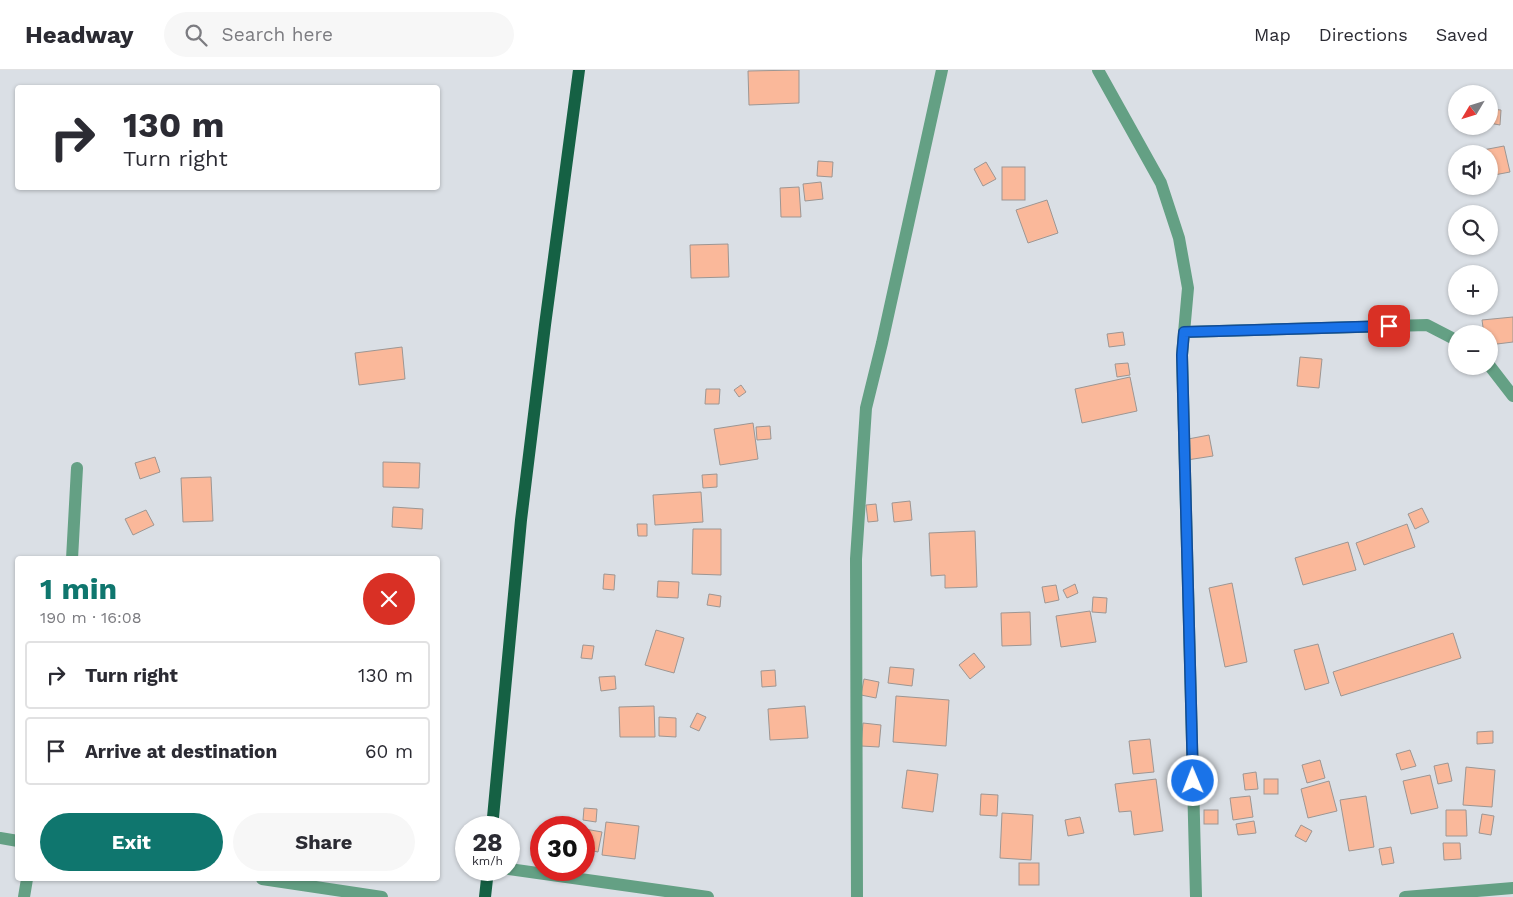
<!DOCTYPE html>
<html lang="en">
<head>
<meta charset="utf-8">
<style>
	:root { --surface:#fff; --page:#f7f7f7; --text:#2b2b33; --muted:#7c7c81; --line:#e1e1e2; --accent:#0f766e }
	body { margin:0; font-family:"Work Sans",sans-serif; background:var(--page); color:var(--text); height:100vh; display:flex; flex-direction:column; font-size:19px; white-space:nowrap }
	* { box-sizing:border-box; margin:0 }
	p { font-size:16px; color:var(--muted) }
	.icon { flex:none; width:28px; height:28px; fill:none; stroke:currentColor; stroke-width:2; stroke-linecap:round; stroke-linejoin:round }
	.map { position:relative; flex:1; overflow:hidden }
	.sheet { position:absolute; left:15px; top:486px; width:425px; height:325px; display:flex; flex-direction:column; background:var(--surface); border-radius:5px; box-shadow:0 1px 4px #0004 }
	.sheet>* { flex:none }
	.guide { position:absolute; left:15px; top:15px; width:425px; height:105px; border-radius:5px; box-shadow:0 1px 4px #0004; background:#fff; color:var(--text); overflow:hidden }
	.needle { width:32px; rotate:232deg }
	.fabs { position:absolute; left:1448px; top:15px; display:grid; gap:10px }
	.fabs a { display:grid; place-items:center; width:50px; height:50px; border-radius:50%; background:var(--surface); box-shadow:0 1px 4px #0004; font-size:25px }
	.speed { position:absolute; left:455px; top:746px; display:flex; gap:10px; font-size:25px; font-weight:700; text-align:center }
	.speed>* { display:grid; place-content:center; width:65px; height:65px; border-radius:50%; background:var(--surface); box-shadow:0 1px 4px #0004; line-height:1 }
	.speed small { font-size:12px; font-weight:400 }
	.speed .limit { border:8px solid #d22; background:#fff; color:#111 }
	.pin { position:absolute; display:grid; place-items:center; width:42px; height:42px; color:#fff; margin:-21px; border-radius:10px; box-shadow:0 2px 8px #0006 }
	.me { position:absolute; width:55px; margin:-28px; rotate:359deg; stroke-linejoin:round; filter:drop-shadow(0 0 4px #0008) }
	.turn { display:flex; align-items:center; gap:18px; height:105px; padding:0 25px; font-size:22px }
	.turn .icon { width:65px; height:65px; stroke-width:2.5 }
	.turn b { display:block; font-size:35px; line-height:42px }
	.round { display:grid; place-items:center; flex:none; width:52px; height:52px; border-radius:26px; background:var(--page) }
	.headline { display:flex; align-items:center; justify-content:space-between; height:85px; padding:0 25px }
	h1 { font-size:30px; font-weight:700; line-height:38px; color:var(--accent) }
	.primary-button { display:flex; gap:10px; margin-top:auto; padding:10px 25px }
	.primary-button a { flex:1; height:58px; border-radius:30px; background:var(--accent); color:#fff; font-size:20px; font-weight:700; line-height:58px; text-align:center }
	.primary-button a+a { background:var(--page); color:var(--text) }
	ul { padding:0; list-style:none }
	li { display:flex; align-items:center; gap:15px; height:68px; margin:0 10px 8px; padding:0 15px; border:2px solid var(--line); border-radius:5px }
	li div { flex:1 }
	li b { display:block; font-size:19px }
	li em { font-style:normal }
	header { display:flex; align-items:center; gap:30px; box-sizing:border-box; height:70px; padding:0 25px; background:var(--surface); border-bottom:1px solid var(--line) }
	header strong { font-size:24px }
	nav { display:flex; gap:28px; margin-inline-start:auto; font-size:18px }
	.search { width:350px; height:45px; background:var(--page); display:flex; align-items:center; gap:12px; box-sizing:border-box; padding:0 18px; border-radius:28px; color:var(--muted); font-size:19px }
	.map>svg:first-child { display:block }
</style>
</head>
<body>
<header>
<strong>Headway</strong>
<div class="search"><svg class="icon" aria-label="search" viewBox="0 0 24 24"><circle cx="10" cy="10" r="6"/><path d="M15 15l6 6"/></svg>Search here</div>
<nav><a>Map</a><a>Directions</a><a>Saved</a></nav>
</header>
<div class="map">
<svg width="1513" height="827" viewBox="0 0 1513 827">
	<rect width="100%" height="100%" fill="#dadfe5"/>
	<g fill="#fab89a" stroke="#9d9693">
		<path d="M799,0V33L749,35L748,1Z"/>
		<path d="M1489,39L1501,40L1500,55L1489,53Z"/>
		<path d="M1504,76L1510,102L1489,106V84H1484L1483,80Z"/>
		<path d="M818,91L833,92L832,107L817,106Z"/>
		<path d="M986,92L996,109L983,116L974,99Z"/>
		<rect x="1002" y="97" width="23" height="33"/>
		<path d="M821,112L823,129L805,131L803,114Z"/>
		<path d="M799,117L801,147H781L780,118Z"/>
		<path d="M1047,130L1058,163L1028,173L1016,140Z"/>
		<path d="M728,174L729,207L691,208L690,175Z"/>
		<path d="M1513,247V272L1489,275V264H1484L1482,250Z"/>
		<path d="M1123,262L1125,275L1109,277L1107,264Z"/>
		<path d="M402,277L405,309L359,315L355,283Z"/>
		<path d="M1300,287L1322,289L1319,318L1297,316Z"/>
		<path d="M1128,293L1130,305L1117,307L1115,294Z"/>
		<path d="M1130,307L1137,341L1082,353L1075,319Z"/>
		<path d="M741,315L746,322L739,327L734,320Z"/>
		<path d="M706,319H720L719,334H705Z"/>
		<path d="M753,353L758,389L720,395L714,359Z"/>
		<path d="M770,356L771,369L757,370L756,357Z"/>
		<path d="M1209,365L1213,386L1187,390L1183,370Z"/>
		<path d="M155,387L160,402L140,409L135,393Z"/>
		<path d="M383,392L420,393L419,418L383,417Z"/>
		<path d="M717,404V417L703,418L702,405Z"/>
		<path d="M211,407L213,451L183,452L181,408Z"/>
		<path d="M701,422L703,452L655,455L653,425Z"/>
		<path d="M910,431L912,450L894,452L892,433Z"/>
		<path d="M876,434L878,451L868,452L866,435Z"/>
		<path d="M393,437L423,439L422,459L392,457Z"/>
		<path d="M1422,438L1429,452L1415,459L1408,444Z"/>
		<path d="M146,440L154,455L133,465L125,449Z"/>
		<path d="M637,454H647V466H638Z"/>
		<path d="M1407,454L1415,477L1364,495L1356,473Z"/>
		<path d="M693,459H721V505L692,504Z"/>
		<path d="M975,461L977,517L945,518V505L931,506L929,463Z"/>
		<path d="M1348,472L1356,500L1303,515L1295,488Z"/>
		<path d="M604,504L615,505L614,520L603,519Z"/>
		<path d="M658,511L679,512L678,528L657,527Z"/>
		<path d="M1232,513L1247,592L1225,597L1209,518Z"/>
		<path d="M1075,514L1078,523L1067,528L1063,520Z"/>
		<path d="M1056,515L1059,530L1045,533L1042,517Z"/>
		<path d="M709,524L721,526L720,537L707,535Z"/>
		<path d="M1093,527L1107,528L1106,543L1092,542Z"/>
		<path d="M1090,541L1096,572L1061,577L1056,546Z"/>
		<path d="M1030,542L1031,575L1002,576L1001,543Z"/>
		<path d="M656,560L684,568L674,603L645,595Z"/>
		<path d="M1453,563L1461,588L1341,626L1333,602Z"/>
		<path d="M1318,574L1329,613L1305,620L1294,580Z"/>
		<path d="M583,575L594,576L592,589L581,588Z"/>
		<path d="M974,583L985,597L970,609L959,595Z"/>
		<path d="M890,597L914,599L912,616L888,613Z"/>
		<path d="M775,600L776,616L762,617L761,601Z"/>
		<path d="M615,606L616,619L601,621L599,607Z"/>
		<path d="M864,609L879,612L876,628L861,625Z"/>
		<path d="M896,626L949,630L946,676L893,672Z"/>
		<path d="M654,636L655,667H620L619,637Z"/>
		<path d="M805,636L808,668L770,670L768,639Z"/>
		<path d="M697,643L706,647L699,661L690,657Z"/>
		<path d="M659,647L676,648V667L659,666Z"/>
		<path d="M863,653L881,655L879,677L861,676Z"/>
		<path d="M1493,661V673L1477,674V662Z"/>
		<path d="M1150,669L1154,702L1133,704L1129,671Z"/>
		<path d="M1410,680L1416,696L1401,700L1396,684Z"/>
		<path d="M1320,690L1325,708L1307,713L1302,695Z"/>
		<path d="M1448,693L1452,711L1438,714L1434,696Z"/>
		<path d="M1466,697L1495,700L1492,737L1463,735Z"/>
		<path d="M907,700L938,704L933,742L902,738Z"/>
		<path d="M1256,702L1258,719L1245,720L1243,704Z"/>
		<path d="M1430,705L1438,738L1411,744L1403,711Z"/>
		<path d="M1156,709L1163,761L1134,765L1131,741L1119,742L1115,714Z"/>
		<rect x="1264" y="709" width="14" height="15"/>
		<path d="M1329,711L1337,741L1308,748L1301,719Z"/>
		<path d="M981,724L998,725L997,746L980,745Z"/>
		<path d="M1250,726L1253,747L1233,750L1230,728Z"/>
		<path d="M1366,726L1374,777L1349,781L1340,730Z"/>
		<path d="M584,738L597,739L596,752L583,750Z"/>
		<rect x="1204" y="740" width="14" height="14"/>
		<path d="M1446,740H1466L1467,766H1446Z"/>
		<path d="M1002,743L1033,745L1031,790L1000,788Z"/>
		<path d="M1482,744L1494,746L1491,765L1479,763Z"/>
		<path d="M1080,747L1084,763L1068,766L1065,750Z"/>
		<path d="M1254,751L1256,763L1238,765L1236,754Z"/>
		<path d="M606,752L639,756L635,789L602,785Z"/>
		<path d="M1301,755L1312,761L1306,772L1295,766Z"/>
		<path d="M585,759L602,762L598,782L584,779Z"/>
		<path d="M1443,773H1460L1461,789L1444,790Z"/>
		<path d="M1391,777L1394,793L1382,795L1379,779Z"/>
		<rect x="1019" y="793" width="20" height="22"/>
	</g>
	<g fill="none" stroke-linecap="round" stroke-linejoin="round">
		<g stroke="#64a084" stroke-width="12">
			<path d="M1098,0L1161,113L1179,168L1188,218L1182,285L1196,827"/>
			<path d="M1184,262L1427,255L1456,270"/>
			<path d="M1489,295L1513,326"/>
			<path d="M72,489L77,398"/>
			<path d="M0,768L18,771"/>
			<path d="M509,799L708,827"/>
			<path d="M262,809L382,827"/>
			<path d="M24,827L27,809"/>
			<path d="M857,827L856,489L866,338L882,273L942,0"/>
			<path d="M1405,827L1513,818"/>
		</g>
		<g stroke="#156144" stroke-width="12">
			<path d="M492,758L521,450L545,255L579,0"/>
			<path d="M485,827L488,800"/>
		</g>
	</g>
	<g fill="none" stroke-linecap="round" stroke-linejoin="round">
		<defs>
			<path id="route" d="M1193,711L1182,285L1184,262L1389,256"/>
		</defs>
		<use href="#route" stroke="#114b97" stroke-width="12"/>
		<use href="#route" stroke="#1a73e8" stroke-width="9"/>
	</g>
</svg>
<div class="fabs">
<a><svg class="needle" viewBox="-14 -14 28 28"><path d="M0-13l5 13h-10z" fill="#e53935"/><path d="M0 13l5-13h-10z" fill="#7c7c81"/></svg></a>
<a><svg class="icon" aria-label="sound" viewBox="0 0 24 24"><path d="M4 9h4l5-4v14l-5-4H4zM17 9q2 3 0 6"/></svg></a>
<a><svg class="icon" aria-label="search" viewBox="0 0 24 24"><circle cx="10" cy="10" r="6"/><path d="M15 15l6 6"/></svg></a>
<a>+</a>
<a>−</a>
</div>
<div class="speed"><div>28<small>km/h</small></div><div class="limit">30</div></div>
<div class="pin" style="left:1389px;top:256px;background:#d93025"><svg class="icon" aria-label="arrive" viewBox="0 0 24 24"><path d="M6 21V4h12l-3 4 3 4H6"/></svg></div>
<svg class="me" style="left:1193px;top:711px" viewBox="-20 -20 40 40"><circle r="17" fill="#1a73e8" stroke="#fff" stroke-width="3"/><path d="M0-11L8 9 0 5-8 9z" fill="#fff"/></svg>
<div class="guide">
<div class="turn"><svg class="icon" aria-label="right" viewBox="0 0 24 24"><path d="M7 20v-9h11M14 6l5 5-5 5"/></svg><div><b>130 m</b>Turn right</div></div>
</div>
<section class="sheet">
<div class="headline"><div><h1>1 min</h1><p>190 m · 16:08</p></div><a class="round" style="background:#d93025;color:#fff"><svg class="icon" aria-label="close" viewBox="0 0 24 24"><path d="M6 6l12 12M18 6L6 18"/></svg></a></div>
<ul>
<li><svg class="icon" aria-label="right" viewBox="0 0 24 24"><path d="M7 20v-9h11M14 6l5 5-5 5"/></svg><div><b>Turn right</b></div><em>130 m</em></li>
<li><svg class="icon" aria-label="arrive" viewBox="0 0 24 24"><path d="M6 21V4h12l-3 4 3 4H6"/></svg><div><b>Arrive at destination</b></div><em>60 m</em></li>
</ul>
<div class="primary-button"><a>Exit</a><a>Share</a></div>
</section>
</div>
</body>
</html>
